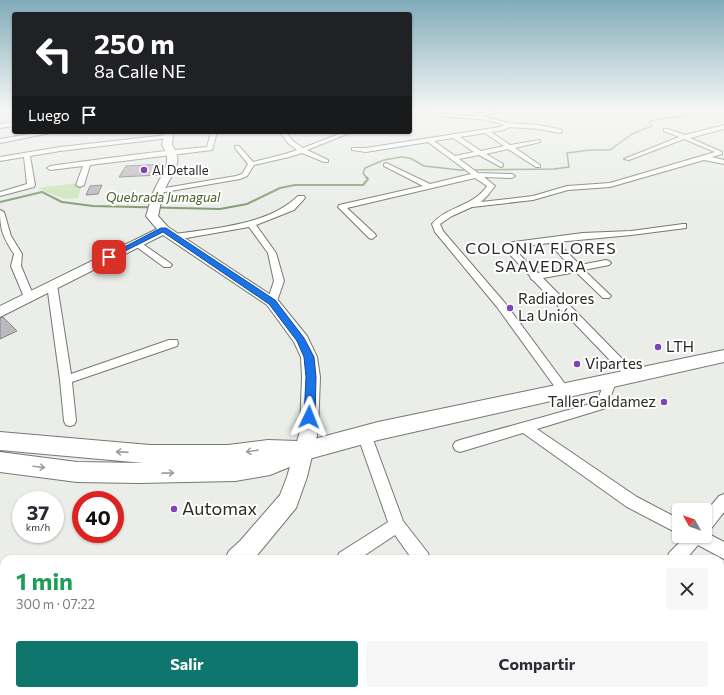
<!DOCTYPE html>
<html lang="es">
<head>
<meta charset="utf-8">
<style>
	:root { --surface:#fff; --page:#f7f7f7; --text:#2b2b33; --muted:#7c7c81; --accent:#0f766e }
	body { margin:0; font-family:Commissioner,sans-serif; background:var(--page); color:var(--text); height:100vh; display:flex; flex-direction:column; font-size:15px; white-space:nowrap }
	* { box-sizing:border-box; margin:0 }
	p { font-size:13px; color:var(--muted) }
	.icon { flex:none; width:22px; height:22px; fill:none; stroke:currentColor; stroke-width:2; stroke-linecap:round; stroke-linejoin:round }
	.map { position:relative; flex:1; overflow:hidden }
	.details { position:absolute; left:0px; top:555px; width:724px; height:140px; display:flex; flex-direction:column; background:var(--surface); border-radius:12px 12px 0 0; box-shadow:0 1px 3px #0004 }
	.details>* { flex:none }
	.top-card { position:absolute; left:12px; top:12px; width:400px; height:122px; border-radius:4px; box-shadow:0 1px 3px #0004; background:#202124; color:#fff; overflow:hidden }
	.needle { width:26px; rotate:310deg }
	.fabs { position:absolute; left:672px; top:503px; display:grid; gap:8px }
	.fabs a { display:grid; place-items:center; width:40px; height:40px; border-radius:4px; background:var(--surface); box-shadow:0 1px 3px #0004; font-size:20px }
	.speed { position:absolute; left:12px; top:491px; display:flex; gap:8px; font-size:20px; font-weight:700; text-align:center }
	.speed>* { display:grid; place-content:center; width:52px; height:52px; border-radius:50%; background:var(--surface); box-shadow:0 1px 3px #0004; line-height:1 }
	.speed small { font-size:10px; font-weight:400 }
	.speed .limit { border:6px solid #d22; background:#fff; color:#111 }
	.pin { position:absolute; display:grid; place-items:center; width:34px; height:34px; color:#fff; margin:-17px; border-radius:8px; box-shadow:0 2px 6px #0006 }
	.me { position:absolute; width:44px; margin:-22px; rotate:2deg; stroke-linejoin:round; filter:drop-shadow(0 0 3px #0008) }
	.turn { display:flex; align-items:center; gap:14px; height:84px; padding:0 16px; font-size:18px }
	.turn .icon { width:52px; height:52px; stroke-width:2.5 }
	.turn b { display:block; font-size:28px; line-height:34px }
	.then { display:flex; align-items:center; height:38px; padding:0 16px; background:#0003; gap:8px; font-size:15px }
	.round { display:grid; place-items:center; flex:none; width:42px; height:42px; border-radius:4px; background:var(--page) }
	.head { display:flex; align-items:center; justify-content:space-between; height:68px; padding:0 16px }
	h1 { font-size:24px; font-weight:700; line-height:30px; color:#1e9e55 }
	.button { display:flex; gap:8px; margin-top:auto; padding:8px 16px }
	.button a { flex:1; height:46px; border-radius:4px; background:var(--accent); color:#fff; font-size:16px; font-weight:700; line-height:46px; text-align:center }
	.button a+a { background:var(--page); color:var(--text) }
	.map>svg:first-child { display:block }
</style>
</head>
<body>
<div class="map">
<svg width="724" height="695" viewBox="0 0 724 695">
	<rect width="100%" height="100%" fill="#eaede8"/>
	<path fill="#cce6b9" d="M78,183L77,186H81L78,198L65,199L37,188Z"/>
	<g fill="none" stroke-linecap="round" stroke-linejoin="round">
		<path stroke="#869e74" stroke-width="1.5" d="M367,178L363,173L365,168L384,160L401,157L410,158L424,166L460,170L554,169L569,167L567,153L590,150H610L632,134L652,126L649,122C666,115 684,120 700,111"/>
		<path stroke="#869e74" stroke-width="2" d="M0,202L42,192L62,202L93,206L220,209L247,204L280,188L295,185H363L368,179L366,177"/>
	</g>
	<g fill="#bbb8be" stroke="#848187">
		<path d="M165,164L160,175L119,177L126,166Z"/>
		<path d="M102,185L98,194L86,195L90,186Z"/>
		<path d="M3,317L17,331L0,339V318Z"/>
	</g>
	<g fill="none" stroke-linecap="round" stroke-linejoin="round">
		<defs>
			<g id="street">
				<path d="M415,111L439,114L476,116V114L498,111V112L481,116L509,123L539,125L562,130V132L560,133L539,129L509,127L504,130L491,132L510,145L540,140V142L515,148L540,165V167H536L508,149L486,154L503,164V166L501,167L479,155L459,159L478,173L512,174L515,176L512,178L484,177L495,186L488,195L481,202L533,196L567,186L610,183L715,152L684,139L629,160L624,159L679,137L664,131V129H668L685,135L724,125V129L690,138L722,152V154L712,157L724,160V164L704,160L610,187L568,190L533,200L472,207L452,216L440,224L443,231L505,303L568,388L570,391L568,394L564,396L560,394L497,307L435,232L432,224C447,206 473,207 487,186L475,178L347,208L375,234L376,236L372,239L369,238L338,207L339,205L423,186L384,166V164L386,163L430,184L471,174L428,142L366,152L352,150V148H366L500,127L504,125C475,114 444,120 415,112ZM485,133L504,146L481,151L460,137ZM453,138L474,152L455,156L434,141Z"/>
				<path d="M14,122V126L0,128V124Z"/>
				<path d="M42,132H55L0,143V139Z"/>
				<path d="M211,132H217L212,150L90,165L84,185L80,187L76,185L83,166L50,170L47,168L50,166C102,159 155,151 207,147Z"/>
				<path d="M280,132H286L293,141L303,148L344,132H352L307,150L328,160V162H324L302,153L289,157L254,165L247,176L240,179L159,193L155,191L159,189L236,176L242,174L248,164L235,148V146H239L253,162L285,154L297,150L288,143Z"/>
				<path d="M167,135L169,136V138L60,151L30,156L35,185L34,187L0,196V192L27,184L24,157L0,161V157L60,147Z"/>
				<path d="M298,196H304L305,198L294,210L256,225L276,253L284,281L276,304H268L267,302L274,281L268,253L249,227L175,240L171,237L175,234C214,228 269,225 298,196Z"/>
				<path d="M0,210L4,212L11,236L22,254L21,266L34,297L32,299L29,300L24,297L11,266L14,254C3,237 0,230 0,210Z"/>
				<path d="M683,224H686V228L631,235L557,242L580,265L606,260L609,261L611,263L609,265L584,270L609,294L611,296L609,298H603L576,272L543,278L636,373L638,376L636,379L632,380L628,379L533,280L531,279L530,276L502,246L506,243L583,233L631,231ZM549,243L571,267L538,273L513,248Z"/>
				<path d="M137,240L170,263L172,265L170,267H164L134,245L133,243Z"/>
				<path d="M52,282L57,285L71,374L169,340H177L178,343L177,346L72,382L76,421L74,425L70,426L66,425L64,421L60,380L47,285Z"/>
				<path d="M611,376L615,377L617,380L606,408L537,429L637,497L679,519V534L627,507L523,433L460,452L455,450L453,446L455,442L460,440L597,402L605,380L607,377Z"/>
				<path d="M364,429L369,430L371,434L403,521L428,553L430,559H412L395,535L359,559H337L339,553L388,522L357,434L359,430Z"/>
				<path d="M724,494V512L710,530L705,532L724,542V559L698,545L686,559H667L669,553L686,536H705V513L719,496Z"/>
				<path d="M4,613V631L0,633V615Z"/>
				<path d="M213,691H233L234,695H214Z"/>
				<path d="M362,691H382L384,695H364Z"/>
				<path d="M507,691H528L530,695H509Z"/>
				<path d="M544,691H565L563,695H542Z"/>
			</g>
			<g id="secondary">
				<path d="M165,132H173L172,145C185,163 171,174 164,191C161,199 160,208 158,216L168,227L277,299L307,336L317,357L320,377L318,431L307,477L296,508L254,559H225L229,551L240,541L280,495L287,477L300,431L302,377L301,357L294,342L267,305L163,235L0,317V306L157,229L146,216C149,208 150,199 154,191C160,175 175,163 162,145Z"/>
				<path d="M66,691H98L96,695H64Z"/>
			</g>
			<path id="primary" d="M724,350V362L378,440L309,459L270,475L235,481L139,483L77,482L0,472V452L77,462L144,463L0,450V432L150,445H228L268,440L298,441L303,442L378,422Z"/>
		</defs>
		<use href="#street" stroke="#757873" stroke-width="2"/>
		<use href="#secondary" stroke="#757873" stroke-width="2"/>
		<use href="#primary" stroke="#757873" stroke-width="2"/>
		<use href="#street" fill="#fff" fill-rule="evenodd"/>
		<use href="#secondary" fill="#fff" fill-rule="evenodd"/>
		<use href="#primary" fill="#fff" fill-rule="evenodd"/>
	</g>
	<defs><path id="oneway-shaft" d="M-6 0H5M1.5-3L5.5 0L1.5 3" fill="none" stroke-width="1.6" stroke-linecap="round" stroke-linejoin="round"/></defs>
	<g stroke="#9f9f9e">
		<use href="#oneway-shaft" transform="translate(252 451) rotate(172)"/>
		<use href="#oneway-shaft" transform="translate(122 452) rotate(-176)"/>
		<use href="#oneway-shaft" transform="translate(39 467) rotate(7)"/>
		<use href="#oneway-shaft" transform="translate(168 473) rotate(-1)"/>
	</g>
	<linearGradient id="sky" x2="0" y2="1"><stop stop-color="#81abba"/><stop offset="0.53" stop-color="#f6f7f5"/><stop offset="1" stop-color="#f6f7f5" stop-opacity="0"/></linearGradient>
	<rect width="724" height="208" fill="url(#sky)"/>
	<path fill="#1a73e8" stroke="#114b97" d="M161,228H166L275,300L304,338L314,357L316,377L315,417L313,420L309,421L306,420L304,417L306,377L304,357L297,341L269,304L163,232L111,258H106L105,257Z"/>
	<g fill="#8143b8" stroke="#fff" stroke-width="1.5">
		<circle cx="144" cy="170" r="4"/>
		<circle cx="510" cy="308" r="4"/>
		<circle cx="658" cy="347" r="4"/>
		<circle cx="577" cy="364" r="4"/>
		<circle cx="664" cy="402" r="4"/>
		<circle cx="174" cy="509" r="4"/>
	</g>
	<g text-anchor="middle" stroke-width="4" stroke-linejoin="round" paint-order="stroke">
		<g font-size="13" fill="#292a28" stroke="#fff" text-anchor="start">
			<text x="152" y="175">Al Detalle</text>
		</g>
		<g font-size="13" font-style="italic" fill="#436326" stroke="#fff">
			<text x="163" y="202">Quebrada Jumagual</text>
		</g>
		<g font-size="15" fill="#292a28" stroke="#fff" text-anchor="start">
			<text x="518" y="304">Radiadores<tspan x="518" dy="17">La Unión</tspan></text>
			<text x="666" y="352">LTH</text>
			<text x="585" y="369">Vipartes</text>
			<text x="656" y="407" text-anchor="end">Taller Galdamez</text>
		</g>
		<g font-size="16" letter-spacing="1" fill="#292a28" stroke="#fff">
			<text x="541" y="254">COLONIA FLORES<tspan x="541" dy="18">SAAVEDRA</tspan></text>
		</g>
		<g font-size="18" fill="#292a28" stroke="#fff" text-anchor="start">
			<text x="182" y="515">Automax</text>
		</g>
	</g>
</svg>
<div class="fabs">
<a><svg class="needle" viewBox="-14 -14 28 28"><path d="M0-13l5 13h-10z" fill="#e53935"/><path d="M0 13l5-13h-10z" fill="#7c7c81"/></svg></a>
</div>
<div class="speed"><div>37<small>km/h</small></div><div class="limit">40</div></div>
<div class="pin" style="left:109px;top:257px;background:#d93025"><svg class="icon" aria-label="arrive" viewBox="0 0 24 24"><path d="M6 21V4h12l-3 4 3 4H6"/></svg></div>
<svg class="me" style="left:309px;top:417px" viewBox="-20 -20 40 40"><path d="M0-17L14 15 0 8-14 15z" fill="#1a73e8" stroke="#fff" stroke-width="4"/></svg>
<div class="top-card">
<div class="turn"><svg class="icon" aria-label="left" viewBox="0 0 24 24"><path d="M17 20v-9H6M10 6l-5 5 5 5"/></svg><div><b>250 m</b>8a Calle NE</div></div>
<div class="then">Luego<svg class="icon" aria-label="arrive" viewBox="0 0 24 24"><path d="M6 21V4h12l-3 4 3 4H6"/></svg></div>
</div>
<section class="details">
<div class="head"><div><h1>1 min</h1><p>300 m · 07:22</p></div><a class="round"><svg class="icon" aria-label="close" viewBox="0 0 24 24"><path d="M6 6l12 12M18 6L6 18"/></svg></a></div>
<div class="button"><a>Salir</a><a>Compartir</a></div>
</section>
</div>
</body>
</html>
